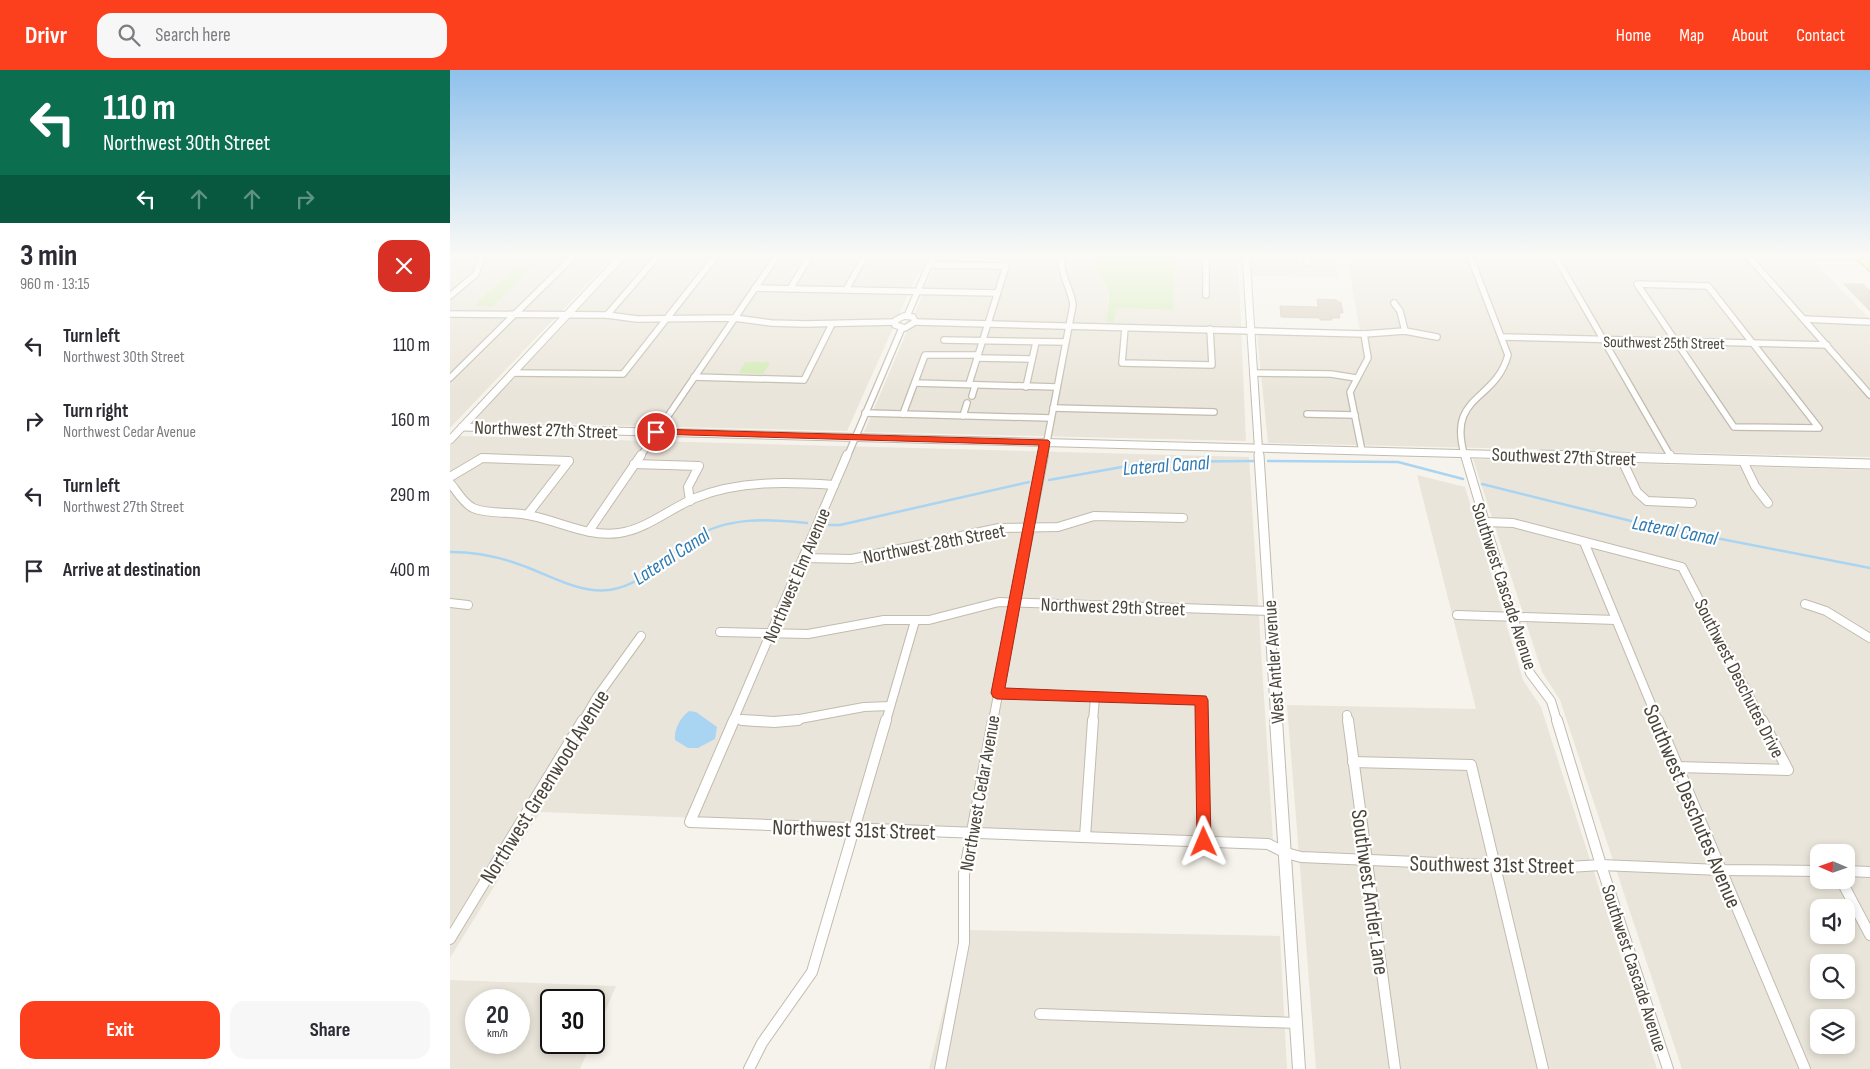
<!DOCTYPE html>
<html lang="en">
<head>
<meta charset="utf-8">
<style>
	:root { --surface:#fff; --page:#f7f7f7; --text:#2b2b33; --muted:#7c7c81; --accent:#fc3f1d }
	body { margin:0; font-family:"Sofia Sans Condensed",sans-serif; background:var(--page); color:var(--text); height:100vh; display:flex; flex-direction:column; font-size:19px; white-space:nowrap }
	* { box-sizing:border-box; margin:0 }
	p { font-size:16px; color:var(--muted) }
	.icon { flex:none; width:28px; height:28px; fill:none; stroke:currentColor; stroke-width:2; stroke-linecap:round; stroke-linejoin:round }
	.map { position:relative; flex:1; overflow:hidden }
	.drawer { display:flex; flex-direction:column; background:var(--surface); width:450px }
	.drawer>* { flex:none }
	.banner { background:#0b6e4f; color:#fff; overflow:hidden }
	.needle { width:32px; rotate:272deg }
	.buttons { position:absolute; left:1360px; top:774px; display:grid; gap:10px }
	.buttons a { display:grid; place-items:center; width:45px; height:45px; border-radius:10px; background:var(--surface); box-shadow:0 2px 8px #0003; font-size:25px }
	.speed { position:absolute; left:15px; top:919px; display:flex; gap:10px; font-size:25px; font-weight:700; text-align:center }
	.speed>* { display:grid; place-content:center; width:65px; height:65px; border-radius:50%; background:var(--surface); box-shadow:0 2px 8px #0003; line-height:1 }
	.speed small { font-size:12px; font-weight:400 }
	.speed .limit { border:2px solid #111; border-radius:8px; background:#fff; color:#111 }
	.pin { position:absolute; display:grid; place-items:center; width:42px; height:42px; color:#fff; margin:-21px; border:2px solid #fff; border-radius:50%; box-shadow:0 1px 5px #0007 }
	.me { position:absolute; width:55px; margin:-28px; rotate:359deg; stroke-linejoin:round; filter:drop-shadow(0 0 4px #0008) }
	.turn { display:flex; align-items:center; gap:18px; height:105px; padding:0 20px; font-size:22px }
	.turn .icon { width:65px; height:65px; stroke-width:2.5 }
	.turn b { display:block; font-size:35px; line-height:42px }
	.lanes { display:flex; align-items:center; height:48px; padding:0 20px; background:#0003; justify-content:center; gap:25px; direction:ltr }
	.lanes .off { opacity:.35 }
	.round { display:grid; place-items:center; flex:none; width:52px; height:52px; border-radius:15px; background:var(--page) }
	.head { display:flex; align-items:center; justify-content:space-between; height:85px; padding:0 20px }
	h1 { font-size:30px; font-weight:700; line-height:38px }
	.cta { display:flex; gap:10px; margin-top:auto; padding:10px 20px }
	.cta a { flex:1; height:58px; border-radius:15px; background:var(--accent); color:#fff; font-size:20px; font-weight:700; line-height:58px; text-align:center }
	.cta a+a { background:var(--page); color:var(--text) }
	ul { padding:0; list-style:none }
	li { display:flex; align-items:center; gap:15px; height:75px; padding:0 20px }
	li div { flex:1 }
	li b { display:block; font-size:19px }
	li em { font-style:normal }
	header { display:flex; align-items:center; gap:30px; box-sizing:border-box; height:70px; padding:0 25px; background:var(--accent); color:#fff }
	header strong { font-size:24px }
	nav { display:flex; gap:28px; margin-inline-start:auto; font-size:18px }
	.search { width:350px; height:45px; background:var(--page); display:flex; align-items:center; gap:12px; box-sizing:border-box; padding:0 18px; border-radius:15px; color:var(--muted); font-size:19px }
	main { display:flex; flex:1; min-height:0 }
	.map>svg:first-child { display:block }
</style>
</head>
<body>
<header>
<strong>Drivr</strong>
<div class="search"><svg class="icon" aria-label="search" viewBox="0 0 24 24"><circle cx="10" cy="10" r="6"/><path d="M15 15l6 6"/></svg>Search here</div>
<nav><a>Home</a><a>Map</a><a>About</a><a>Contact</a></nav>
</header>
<main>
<section class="drawer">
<div class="banner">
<div class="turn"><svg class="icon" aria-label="left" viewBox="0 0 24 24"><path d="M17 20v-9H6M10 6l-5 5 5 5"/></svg><div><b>110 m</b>Northwest 30th Street</div></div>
<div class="lanes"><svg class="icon" aria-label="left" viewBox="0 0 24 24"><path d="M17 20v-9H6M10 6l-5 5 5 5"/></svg><svg class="icon off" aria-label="ahead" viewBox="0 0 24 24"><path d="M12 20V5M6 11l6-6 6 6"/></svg><svg class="icon off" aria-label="ahead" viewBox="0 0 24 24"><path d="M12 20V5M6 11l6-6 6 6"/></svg><svg class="icon off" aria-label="right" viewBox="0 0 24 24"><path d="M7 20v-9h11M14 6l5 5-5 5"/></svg></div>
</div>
<div class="head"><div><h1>3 min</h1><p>960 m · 13:15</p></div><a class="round" style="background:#d93025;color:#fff"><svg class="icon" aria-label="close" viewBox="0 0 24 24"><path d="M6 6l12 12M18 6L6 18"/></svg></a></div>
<ul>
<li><svg class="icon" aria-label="left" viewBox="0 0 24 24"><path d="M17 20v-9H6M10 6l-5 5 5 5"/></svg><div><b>Turn left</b><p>Northwest 30th Street</p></div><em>110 m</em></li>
<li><svg class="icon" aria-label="right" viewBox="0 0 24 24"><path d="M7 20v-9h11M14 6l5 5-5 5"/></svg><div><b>Turn right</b><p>Northwest Cedar Avenue</p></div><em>160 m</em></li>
<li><svg class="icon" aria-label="left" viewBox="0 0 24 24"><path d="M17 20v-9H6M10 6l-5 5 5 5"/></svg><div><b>Turn left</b><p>Northwest 27th Street</p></div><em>290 m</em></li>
<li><svg class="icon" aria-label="arrive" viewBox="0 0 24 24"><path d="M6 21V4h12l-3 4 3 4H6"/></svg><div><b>Arrive at destination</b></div><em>400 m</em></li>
</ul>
<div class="cta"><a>Exit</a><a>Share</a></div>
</section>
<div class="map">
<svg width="1420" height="999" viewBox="0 0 1420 999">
	<rect width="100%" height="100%" fill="#f6f3ec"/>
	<g fill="#eae5da" fill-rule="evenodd">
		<path d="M0,186H164L0,358Z"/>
		<path d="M178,186H481L464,211L397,361L23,352Z"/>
		<path d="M495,186H644L643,199L658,216L659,225L656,252H663L666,238L723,240L725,186H788L796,371L414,362L487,191Z"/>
		<path d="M799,186H884L888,207L801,206Z"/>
		<path d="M897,186H1184L1361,189L1420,249V387L818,373L807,264L911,268Z"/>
		<path d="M9,366L799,387L823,770L90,742L0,888V376Z"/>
		<path d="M1023,389L1420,400V999H1232L1110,630L1092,602ZM1369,782H1396V810H1369ZM1369,838H1396V865H1369ZM1369,892H1396V920H1369ZM1369,948H1396V975H1369Z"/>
		<path d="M967,405L1015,417L1073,610L1091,637L1207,999H866L837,635L1026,639Z"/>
		<path d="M513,860L830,866L837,999H479Z"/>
		<path d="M0,910L166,916L144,967V930H101V972L141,973L130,999H0ZM26,930H69V972H26Z"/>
	</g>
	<g fill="#d2eab5">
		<path d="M89,186H93L43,236H24L64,198H77Z"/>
		<path d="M644,186H725L723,240L667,238L663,253L656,252C660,222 664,223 643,199Z"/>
		<path d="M295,292H318L320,293L313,304L289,303Z"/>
	</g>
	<path fill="#a9d4f2" d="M239,641L246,642L267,657L265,669L248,678H238L225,670C224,659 230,648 239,641Z"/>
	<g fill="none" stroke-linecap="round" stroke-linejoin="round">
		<g stroke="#a9d4f2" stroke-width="2.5">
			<path d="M818,391L948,392L1013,409"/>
			<path d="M599,410L700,392L804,391"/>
			<path d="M1032,414L1189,453L1420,498"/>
			<path d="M379,455H390L579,412"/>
			<path d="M0,482C23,482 46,486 68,494C96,503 128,524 159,520C194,515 214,487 242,469C277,446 318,449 357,453"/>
		</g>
	</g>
	<g fill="#d8cfc1" stroke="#d3c7b4">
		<path d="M1394,214H1413L1420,221V241Z"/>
		<path d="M867,229L887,230V232H891L893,243H889L890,248H881L882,250H870V248L831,247L830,236L868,237Z"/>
	</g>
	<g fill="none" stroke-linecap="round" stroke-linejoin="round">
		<defs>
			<g id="minor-far2">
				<path d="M756,186V225"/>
				<path d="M856,186L857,193"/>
				<path d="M1105,186L1221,387"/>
				<path d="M1298,186L1420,325"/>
				<path d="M1353,186L1409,187"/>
				<path d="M479,195L556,196L519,314"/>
				<path d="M1187,214L1258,216L1369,358L1284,357Z"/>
				<path d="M305,218L547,223"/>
				<path d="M340,219L360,186"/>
				<path d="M396,220L415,186"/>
				<path d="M0,226L26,204L32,186"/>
				<path d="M944,233L950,241L955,261"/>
				<path d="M0,244L157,245L187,249L284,248L321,253L355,254L445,252"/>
				<path d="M157,245L208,186"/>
				<path d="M454,246L463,247L465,252L455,258L445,255L446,250Z"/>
				<path d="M457,246L479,195L485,186"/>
				<path d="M1354,249L1420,252"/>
				<path d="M465,252L914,264L955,261L987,267"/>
				<path d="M675,258L672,293L762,295L760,259"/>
				<path d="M1052,267L1377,275"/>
				<path d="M494,270L615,272"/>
				<path d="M527,288L582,289"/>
				<path d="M62,303L173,304L266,186"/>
				<path d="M803,303L881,304L906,308"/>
				<path d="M244,307L354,310L382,254"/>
				<path d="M0,308L124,186"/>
				<path d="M465,313L606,317"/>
				<path d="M576,317L586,272"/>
				<path d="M522,326L525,316"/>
				<path d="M603,338L764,342"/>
				<path d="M415,343L600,348"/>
				<path d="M453,344L475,285H528"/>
				<path d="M857,344L905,345"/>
				<path d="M513,346L517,333"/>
				<path d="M912,381L900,322L918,288L914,264"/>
				<path d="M190,387L327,186"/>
				<path d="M397,387L452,258"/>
				<path d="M594,387L623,235C621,217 609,205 612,186"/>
				<path d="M1015,387C996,324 1045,333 1058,285L1020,186"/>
			</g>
			<g id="minor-far1">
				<path d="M1015,385L1080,603L1101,631L1107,651"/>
				<path d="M1220,385L1222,389"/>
				<path d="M1171,388L1187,422L1197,431L1242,433"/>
				<path d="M1293,391L1305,416L1318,433"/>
				<path d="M184,394L249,396L238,417L240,431"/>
				<path d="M0,407L32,388L119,391L78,444"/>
				<path d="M0,413C7,421 13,433 23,438C37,444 58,442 72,444C104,448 136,468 169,463C197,459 219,439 245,428C289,410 338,412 384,415"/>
				<path d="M1035,452L1063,453L1232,497L1312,651"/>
				<path d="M139,461L191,385"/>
				<path d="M1134,472L1208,651"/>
				<path d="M353,488L402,489L549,458L608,457L644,446L733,448"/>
				<path d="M0,533L18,535"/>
				<path d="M1355,534L1376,541L1420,568"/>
				<path d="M1007,545L1166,550"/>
				<path d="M270,562L358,564L434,550H479L549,532L820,541"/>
				<path d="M547,623L751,630V651"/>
				<path d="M897,645L898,651"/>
				<path d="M284,649L307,651"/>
				<path d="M133,651L147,627L191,566"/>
				<path d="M283,651L397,385"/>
				<path d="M339,651L414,637L440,636"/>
				<path d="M436,651L465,551"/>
				<path d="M543,651L594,385"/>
				<path d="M643,651L645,627"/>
			</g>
			<g id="minor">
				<path d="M284,650L240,752L818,774L836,783L851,787L1102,798L1151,795L1270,800L1369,801"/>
				<path d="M292,650L324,652L348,650"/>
				<path d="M751,650L754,772"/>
				<path d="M898,650L945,999"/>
				<path d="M1107,650L1151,795L1218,999"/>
				<path d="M1208,650L1355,999"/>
				<path d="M903,692L1021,695L1093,999"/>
				<path d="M1227,697L1338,700L1312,650"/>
				<path d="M635,767L643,650"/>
				<path d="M1396,801L1420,802"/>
				<path d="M1391,810L1420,865"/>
				<path d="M0,869L133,650"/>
				<path d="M590,944L846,953"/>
				<path d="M299,999L312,973L362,902L436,650"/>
				<path d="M490,999L514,873V804L543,650"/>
			</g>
			<g id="tertiary-far2">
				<path d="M796,186L809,387"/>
				<path d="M1415,187H1420"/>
				<path d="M12,357L1138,387"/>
				<path d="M0,370L172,186"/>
			</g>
			<g id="tertiary-far1">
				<path d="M809,385L826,651"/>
				<path d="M1091,385L1420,394"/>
			</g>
			<path id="tertiary" d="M826,650L849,999"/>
			<path id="trunk" d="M1404,186H1413L1420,193V201Z"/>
		</defs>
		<use href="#minor-far2" stroke="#c2bbae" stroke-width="8"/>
		<use href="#minor-far1" stroke="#c2bbae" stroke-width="10"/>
		<use href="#minor" stroke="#c2bbae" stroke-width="12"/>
		<use href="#tertiary-far2" stroke="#c2bbae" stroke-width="9"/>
		<use href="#tertiary-far1" stroke="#c2bbae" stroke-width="11"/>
		<use href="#tertiary" stroke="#c2bbae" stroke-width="14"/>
		<use href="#trunk" stroke="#e0a43c" stroke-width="3"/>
		<use href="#minor-far2" stroke="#fff" stroke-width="5.5"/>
		<use href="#minor-far1" stroke="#fff" stroke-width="8"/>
		<use href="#minor" stroke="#fff" stroke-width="10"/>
		<use href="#tertiary-far2" stroke="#fff" stroke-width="7"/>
		<use href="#tertiary-far1" stroke="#fff" stroke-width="9"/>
		<use href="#tertiary" stroke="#fff" stroke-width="12"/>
		<use href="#trunk" fill="#ffd985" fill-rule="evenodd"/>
	</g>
	<linearGradient id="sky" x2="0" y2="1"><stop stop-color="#8fc1ec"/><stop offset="0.57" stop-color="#fbfaf6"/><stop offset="1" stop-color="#fbfaf6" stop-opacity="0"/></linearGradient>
	<rect width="1420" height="326" fill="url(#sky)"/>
	<path fill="#fc3f1d" stroke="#a42913" d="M206,359L598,370L600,372L555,618L756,626L758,630L761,772L759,777L754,779L749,777L747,772L745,635L547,629L543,627L541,623L589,375L203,364L202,362Z"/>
	<g text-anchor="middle" stroke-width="4.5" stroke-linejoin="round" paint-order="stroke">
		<g font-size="16" fill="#4b4439" stroke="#fff">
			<text transform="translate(1214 272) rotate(1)" y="6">Southwest 25th Street</text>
		</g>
		<g font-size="19" fill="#4b4439" stroke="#fff">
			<text transform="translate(96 359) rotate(2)" y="7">Northwest 27th Street</text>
			<text transform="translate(1114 386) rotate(2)" y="7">Southwest 27th Street</text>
			<text transform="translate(484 473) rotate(-11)" y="7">Northwest 28th Street</text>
			<text transform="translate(346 505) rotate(-67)" y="7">Northwest Elm Avenue</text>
			<text transform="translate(1055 516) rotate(72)" y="7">Southwest Cascade Avenue</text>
			<text transform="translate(663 536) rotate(2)" y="7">Northwest 29th Street</text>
			<text transform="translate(823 592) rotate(-94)" y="7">West Antler Avenue</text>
			<text transform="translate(1290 608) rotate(63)" y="7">Southwest Deschutes Drive</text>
			<text transform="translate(529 723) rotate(-80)" y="7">Northwest Cedar Avenue</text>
			<text transform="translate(1185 898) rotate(72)" y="7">Southwest Cascade Avenue</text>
		</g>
		<g font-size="20" font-style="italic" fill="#2e7ab2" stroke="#fff">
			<text transform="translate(716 395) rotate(-4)" y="7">Lateral Canal</text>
			<text transform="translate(1225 460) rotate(11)" y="7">Lateral Canal</text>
			<text transform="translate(221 486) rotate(-33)" y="7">Lateral Canal</text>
		</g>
		<g font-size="22" fill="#4b4439" stroke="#fff">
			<text transform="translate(94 716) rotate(-58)" y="8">Northwest Greenwood Avenue</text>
			<text transform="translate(1243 736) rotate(67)" y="8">Southwest Deschutes Avenue</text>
			<text transform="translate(404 759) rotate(2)" y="8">Northwest 31st Street</text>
			<text transform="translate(1042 794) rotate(1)" y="8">Southwest 31st Street</text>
			<text transform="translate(921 822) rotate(82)" y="8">Southwest Antler Lane</text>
		</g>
	</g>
</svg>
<div class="buttons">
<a><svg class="needle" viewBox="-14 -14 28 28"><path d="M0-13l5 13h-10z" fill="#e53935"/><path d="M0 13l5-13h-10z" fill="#7c7c81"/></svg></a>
<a><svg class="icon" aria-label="sound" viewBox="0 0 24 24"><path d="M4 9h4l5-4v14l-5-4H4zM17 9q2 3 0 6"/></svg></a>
<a><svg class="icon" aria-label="search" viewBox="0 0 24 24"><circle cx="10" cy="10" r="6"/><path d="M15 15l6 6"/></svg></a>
<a><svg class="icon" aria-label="layers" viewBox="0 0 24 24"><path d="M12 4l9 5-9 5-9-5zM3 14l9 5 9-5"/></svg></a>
</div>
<div class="speed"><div>20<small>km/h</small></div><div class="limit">30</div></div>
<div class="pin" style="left:206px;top:362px;background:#d93025"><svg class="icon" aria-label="arrive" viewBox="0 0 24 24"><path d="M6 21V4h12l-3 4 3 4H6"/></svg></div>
<svg class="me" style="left:754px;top:772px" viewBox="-20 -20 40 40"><path d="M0-17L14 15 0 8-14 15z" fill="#fc3f1d" stroke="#fff" stroke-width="4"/></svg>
</div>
</main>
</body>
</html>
